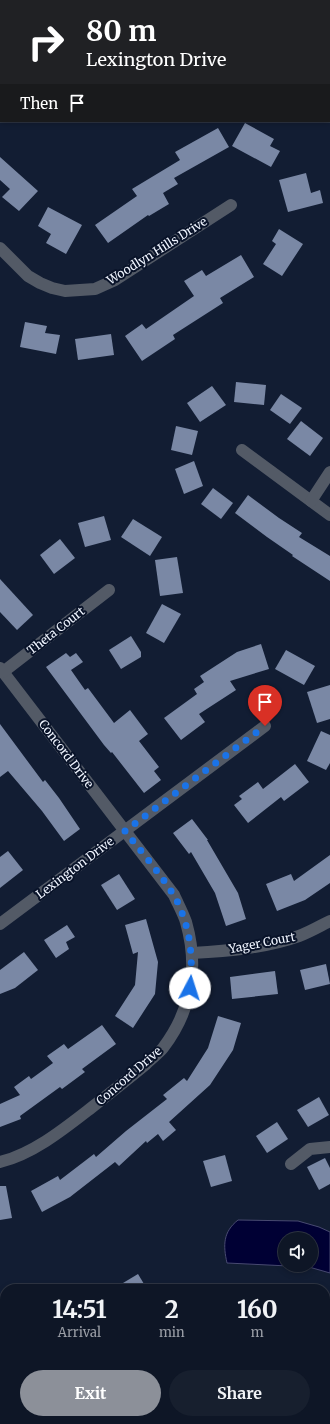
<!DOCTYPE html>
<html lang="en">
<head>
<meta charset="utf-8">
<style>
	:root { --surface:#0e1626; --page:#171f2e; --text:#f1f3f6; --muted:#9b9fa7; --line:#2e3543; --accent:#8c9099 }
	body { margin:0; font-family:Merriweather,serif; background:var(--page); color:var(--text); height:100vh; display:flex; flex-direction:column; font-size:15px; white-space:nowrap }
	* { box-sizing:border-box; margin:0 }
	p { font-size:13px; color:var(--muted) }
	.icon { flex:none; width:22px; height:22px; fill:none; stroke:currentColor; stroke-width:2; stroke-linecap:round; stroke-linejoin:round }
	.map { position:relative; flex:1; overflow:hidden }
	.side { position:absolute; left:0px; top:1284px; width:330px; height:140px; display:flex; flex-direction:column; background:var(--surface); border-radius:16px 16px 0 0; box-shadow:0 2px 6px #0003,0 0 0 1px var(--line) }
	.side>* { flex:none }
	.banner { position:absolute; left:0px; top:0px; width:330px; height:122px; box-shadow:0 2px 6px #0003,0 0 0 1px var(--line); background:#202124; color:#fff; overflow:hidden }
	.fabs { position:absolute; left:278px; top:1232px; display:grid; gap:8px }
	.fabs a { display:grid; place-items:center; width:40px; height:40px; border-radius:50%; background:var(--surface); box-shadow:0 2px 6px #0003,0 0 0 1px var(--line); font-size:20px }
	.pin { position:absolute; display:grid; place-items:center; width:34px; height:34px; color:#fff; margin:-41px -17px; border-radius:50% 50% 50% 0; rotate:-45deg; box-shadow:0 0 4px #0007 }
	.pin .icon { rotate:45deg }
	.me { position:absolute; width:44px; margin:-22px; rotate:5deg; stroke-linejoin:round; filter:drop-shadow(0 0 3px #0008) }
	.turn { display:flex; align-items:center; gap:14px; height:84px; padding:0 20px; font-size:18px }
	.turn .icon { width:52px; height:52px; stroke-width:2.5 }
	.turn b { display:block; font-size:28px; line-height:34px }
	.then { display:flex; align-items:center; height:38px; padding:0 20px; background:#0003; gap:8px; font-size:15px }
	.eta { display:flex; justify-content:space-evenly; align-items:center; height:68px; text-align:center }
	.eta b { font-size:24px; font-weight:700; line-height:28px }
	.button { display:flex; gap:8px; margin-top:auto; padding:8px 20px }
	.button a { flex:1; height:46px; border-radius:24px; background:var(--accent); color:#fff; font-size:16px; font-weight:700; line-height:46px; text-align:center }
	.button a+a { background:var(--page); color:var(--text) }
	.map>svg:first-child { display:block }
</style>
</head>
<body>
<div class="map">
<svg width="330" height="1424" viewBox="0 0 330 1424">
	<rect width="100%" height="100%" fill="#121d33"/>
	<rect fill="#1e3b7e" x="195" y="0" width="121" height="1"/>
	<path fill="#000034" stroke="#484a71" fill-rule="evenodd" d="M238,1220L298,1221L319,1227L330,1232V1273L309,1267L227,1263C223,1245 223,1232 238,1220ZM285,1239H311V1265H285Z"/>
	<g fill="#7a88a5">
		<path d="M245,123L274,139L270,146L280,151L271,167L232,146Z"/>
		<path d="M218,128L229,147L174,178L178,184L163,193L169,204L149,216L148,215L108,243L95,225L137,196L132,189L180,160L175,152Z"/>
		<path d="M0,157L38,191L19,211L2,197L10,189L0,180Z"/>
		<path d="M306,173L311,193L320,190L323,203L288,212L279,180Z"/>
		<path d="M48,207L82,225L66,254L46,243L51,234L38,226Z"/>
		<path d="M279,229L303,244L282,276L263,264L276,244L272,241Z"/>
		<path d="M241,255L254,277L220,298L223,303L173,335L175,339L142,361L125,336L142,324L146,329L194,296L184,281L202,270L206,276Z"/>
		<path d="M25,322L47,326L45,333L60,335L56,354L20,347Z"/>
		<path d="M111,334L114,355L78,360L75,339Z"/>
		<path d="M236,382L266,385L264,405L234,402Z"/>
		<path d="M212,386L226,405L200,422L187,403Z"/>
		<path d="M281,394L302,408L290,424L270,410Z"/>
		<path d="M301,421L323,438L310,456L287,439Z"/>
		<path d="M176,426L198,431L192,455L171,450Z"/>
		<path d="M194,461L203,486L184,494L175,469Z"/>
		<path d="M213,488L233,503L221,519L201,504Z"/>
		<path d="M248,495L279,518L302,533L299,537L330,556V581L292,556L293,555L267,537L235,513Z"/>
		<path d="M104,516L111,540L85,547L78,523Z"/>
		<path d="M133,519L162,537L150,556L121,537Z"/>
		<path d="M60,539L75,558L54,574L40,555Z"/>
		<path d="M177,557L183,593L160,596L155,560Z"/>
		<path d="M0,579L33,615L17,630L0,612Z"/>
		<path d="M162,604L181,614L164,643L146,633Z"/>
		<path d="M131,636L141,652V657L121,669L109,650Z"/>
		<path d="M261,644L269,669L230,681L236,690L199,714L205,722L181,740L164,718L197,694L194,689L204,682L200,676L237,652Z"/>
		<path d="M286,650L315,666L304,685L275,669Z"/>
		<path d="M66,653L70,657L76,653L83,662L71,670L85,690L88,688L114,723L130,710L148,734L139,741L159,767L154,771L161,780L144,793L112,752L111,753L104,745L46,667Z"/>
		<path d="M330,685V719L317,723L307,692Z"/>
		<path d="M0,724L43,782L45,780L59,798L80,829L64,841L42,811L8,771L0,777Z"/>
		<path d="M321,731L330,735V763L326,770L307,761Z"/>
		<path d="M295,764L309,782L284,801L281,797L248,823L234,805L242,799L239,796L258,782L263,789Z"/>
		<path d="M192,819L208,840H207L238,893L246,919L226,926L215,893L191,852L189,854L173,833Z"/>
		<path d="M8,851L23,870L0,888V857Z"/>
		<path d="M330,855V883L305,900L277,911L266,884L291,874L294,881Z"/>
		<path d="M119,874L135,899L117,910L101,885Z"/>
		<path d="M146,919L158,962L155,994L133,1028L115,1016L135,985L138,952L133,954L125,925Z"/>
		<path d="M67,925L75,937L66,942L69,949L56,958L44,940Z"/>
		<path d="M24,952L38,970L15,988L0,994V970Z"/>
		<path d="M326,964L330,984L305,990L300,970Z"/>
		<path d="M275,971L278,994L232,999L230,977Z"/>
		<path d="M218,1016L241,1023L233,1050L210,1085L169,1122L176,1130L163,1141L158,1134L147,1143L146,1141L119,1166L115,1162L70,1197L42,1212L31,1191L58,1176L60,1180L94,1154L96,1157L126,1131L167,1099L163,1095L184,1078L187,1081L208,1048Z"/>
		<path d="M102,1025L116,1044L82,1069L85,1072L62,1089L60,1087L20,1116L21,1119L0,1127V1104L20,1095L14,1087L29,1076L31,1079L53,1063L47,1056L64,1044L68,1049Z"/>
		<path d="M319,1097L329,1115L308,1127L297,1110Z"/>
		<path d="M277,1122L288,1139L267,1153L256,1136Z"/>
		<path d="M225,1155L232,1181L211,1187L203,1161Z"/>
		<path d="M325,1158L330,1168V1184L319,1190L307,1167Z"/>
		<path d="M0,1186H6L12,1218L0,1220Z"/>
		<path d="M138,1274L147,1289H113Z"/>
	</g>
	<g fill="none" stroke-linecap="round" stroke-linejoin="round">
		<g stroke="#535a66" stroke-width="12">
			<path d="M87,0L88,1"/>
			<path d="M0,248L28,276L40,283L52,288L65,291L95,289L115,280L231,205"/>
			<path d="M242,450L330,515"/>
			<path d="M311,501L330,472"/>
			<path d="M0,668L174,895C178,904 183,913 186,922C199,968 191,1011 163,1048C158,1054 151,1059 145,1065C127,1080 109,1094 91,1108C64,1129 33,1154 0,1162"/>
			<path d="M3,672L109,590"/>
			<path d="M0,924L265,726"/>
			<path d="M192,953C228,951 265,948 299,936C310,932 320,926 330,921"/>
			<path d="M291,1164L310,1149L330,1147"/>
			<path d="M325,1397H330"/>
			<path d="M0,1412L5,1418"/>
			<path d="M69,1424L85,1419"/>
		</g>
	</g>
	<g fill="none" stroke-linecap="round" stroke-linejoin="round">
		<path stroke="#1a73e8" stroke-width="7" stroke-dasharray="0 12.6" d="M190,988C193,960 191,934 180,908C178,903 176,898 173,894C159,872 141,851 125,831L265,726"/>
	</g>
	<g text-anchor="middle" stroke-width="4" stroke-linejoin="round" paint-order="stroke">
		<g font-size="12" fill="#f0f5ff" stroke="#091329">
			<text transform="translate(157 251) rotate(-32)" y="4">Woodlyn Hills Drive</text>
			<text transform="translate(56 631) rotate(-38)" y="4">Theta Court</text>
			<text transform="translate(66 754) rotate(53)" y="4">Concord Drive</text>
			<text transform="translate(75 868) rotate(-37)" y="4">Lexington Drive</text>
			<text transform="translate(262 943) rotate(-11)" y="4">Yager Court</text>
			<text transform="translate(129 1076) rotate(-41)" y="4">Concord Drive</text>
		</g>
	</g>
</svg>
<div class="fabs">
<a><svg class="icon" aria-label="sound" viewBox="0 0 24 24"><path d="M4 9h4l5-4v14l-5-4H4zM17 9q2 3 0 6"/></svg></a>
</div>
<div class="pin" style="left:265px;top:726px;background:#d93025"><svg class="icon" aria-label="arrive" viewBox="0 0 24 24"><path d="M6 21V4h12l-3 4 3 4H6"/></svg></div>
<svg class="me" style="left:190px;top:988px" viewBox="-20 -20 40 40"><circle r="19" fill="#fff"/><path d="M0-13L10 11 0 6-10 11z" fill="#1a73e8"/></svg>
<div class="banner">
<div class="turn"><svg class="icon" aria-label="right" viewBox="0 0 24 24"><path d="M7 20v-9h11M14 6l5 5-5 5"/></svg><div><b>80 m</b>Lexington Drive</div></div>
<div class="then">Then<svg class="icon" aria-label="arrive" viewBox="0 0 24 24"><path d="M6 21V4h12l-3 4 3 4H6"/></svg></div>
</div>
<section class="side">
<div class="eta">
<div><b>14:51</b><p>Arrival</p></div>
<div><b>2</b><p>min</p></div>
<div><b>160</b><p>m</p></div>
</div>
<div class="button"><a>Exit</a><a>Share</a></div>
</section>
</div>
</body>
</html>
